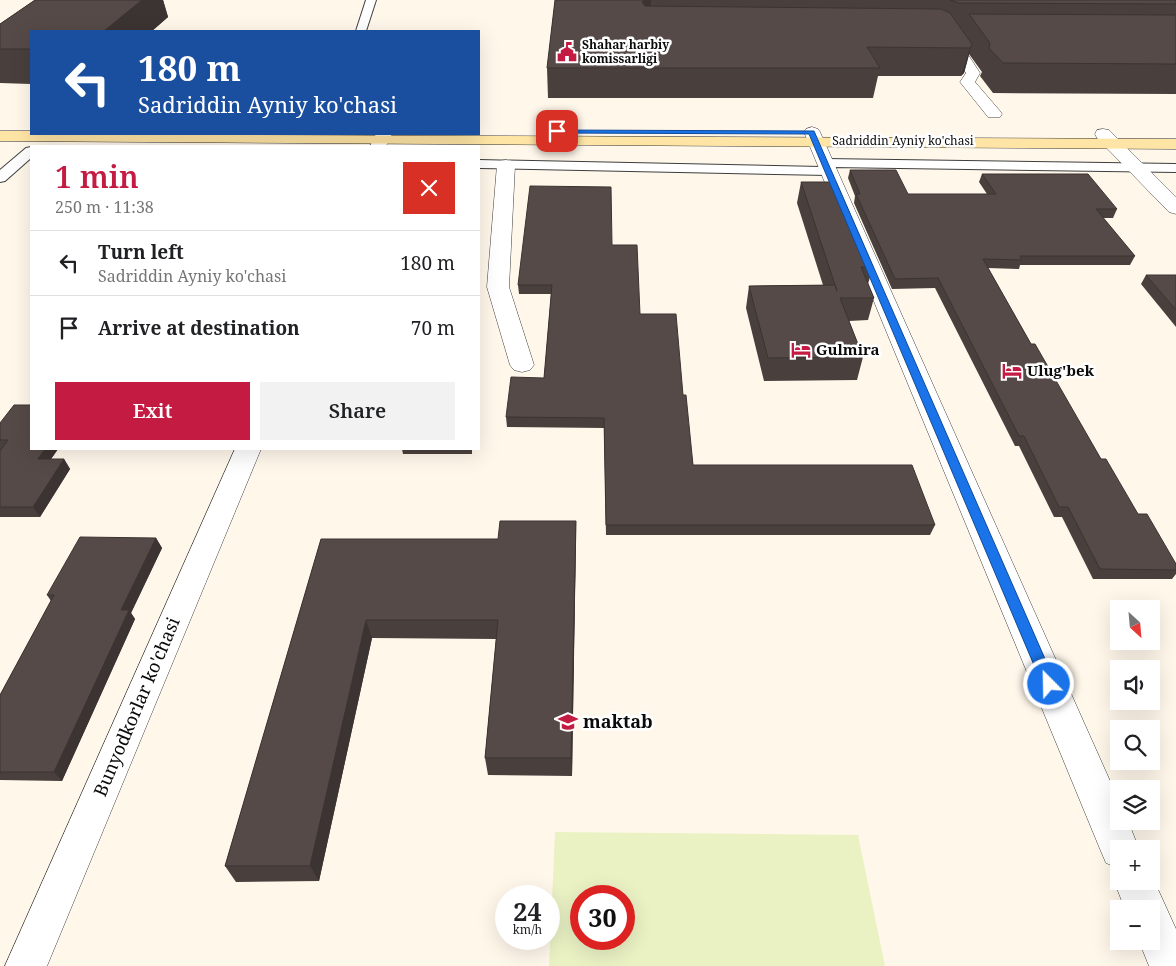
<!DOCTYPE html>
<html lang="en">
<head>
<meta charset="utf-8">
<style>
	:root { --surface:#fff; --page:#f2f2f2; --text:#202124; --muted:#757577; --line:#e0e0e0; --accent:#c41b42 }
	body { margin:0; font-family:"Noto Serif",serif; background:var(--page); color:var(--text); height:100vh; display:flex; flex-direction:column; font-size:19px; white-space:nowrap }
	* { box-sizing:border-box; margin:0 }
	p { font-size:16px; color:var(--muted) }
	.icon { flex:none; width:28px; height:28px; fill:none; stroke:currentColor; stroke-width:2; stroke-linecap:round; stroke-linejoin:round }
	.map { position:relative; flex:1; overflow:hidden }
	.panel { position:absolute; left:30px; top:145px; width:450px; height:305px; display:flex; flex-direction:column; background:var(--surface); border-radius:0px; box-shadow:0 5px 20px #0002 }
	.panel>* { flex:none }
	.hud { position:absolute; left:30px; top:30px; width:450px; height:105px; border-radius:0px; box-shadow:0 5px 20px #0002; background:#1a4fa0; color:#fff; overflow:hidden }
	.needle { width:32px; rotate:154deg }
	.buttons { position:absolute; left:1110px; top:600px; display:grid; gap:10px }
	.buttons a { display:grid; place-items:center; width:50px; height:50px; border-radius:0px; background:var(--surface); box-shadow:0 5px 20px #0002; font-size:25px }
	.speed { position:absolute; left:495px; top:885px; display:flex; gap:10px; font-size:25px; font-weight:700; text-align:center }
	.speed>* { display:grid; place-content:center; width:65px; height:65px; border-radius:50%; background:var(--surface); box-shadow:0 5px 20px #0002; line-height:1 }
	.speed small { font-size:12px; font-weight:400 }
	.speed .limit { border:8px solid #d22; background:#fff; color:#111 }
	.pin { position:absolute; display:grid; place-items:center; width:42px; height:42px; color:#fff; margin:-21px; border-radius:10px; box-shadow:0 2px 8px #0006 }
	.me { position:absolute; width:55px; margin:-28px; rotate:337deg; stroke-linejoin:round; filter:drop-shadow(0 0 4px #0008) }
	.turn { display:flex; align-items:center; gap:18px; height:105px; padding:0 25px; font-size:22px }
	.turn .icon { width:65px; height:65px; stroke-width:2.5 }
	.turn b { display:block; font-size:35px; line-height:42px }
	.round { display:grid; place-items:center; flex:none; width:52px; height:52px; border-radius:0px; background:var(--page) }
	.head { display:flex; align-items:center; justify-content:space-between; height:85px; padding:0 25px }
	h1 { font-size:30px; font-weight:600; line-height:38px; color:var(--accent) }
	.button { display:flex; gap:10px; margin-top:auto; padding:10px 25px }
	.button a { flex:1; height:58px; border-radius:0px; background:var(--accent); color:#fff; font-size:20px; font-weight:600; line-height:58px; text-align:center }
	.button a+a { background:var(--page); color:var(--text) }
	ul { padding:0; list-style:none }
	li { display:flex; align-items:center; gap:15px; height:65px; padding:0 25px; border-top:1px solid var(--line) }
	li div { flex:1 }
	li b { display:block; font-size:19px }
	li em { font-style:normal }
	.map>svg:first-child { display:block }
</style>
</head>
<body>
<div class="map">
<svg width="1176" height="966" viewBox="0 0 1176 966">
	<rect width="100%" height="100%" fill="#fff7ea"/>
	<path fill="#eaf2c4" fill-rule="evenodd" d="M555,832L858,835L885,966H549ZM581,896H624V939H581Z"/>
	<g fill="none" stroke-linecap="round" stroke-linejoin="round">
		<defs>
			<g id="lane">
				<path d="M366,0H376L366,31H356Z"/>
				<path d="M31,147V158L5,181L0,182V170L26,148Z"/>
				<path d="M825,159L1176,164V172L831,167L835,171L828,175L479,168V160L822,167L818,163Z"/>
			</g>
			<g id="street">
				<path d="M944,30L954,33L980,73L975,82L1000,111L1002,114L1000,117H988L960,82L966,73L944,39L937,34Z"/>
				<path d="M812,127L818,129L820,132L1119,801V821H1128L1139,849H1119V868L1106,863L1100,849L804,132L806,129Z"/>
				<path d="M1103,129L1109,130L1176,197V214L1169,212L1097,138L1095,134L1097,130Z"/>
				<path d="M376,134H392L386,146H370Z"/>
				<path d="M506,160L512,161L515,165L509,287L534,365L530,370L522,372L514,370L510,365L487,287L497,165L500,161Z"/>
				<path d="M235,449H261L47,966H5Z"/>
				<path d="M1119,870V881H1151V874L1176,929V966H1149L1139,941H1151V909H1125L1114,881Z"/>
			</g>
			<path id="secondary" d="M0,131H31V134L1176,139V149L0,141Z"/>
		</defs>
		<use href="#lane" stroke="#3e3e3e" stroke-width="2"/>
		<use href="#street" stroke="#3e3e3e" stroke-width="1"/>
		<use href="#secondary" stroke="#2d2d2d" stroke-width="1"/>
		<use href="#lane" fill="#fff" fill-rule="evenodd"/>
		<use href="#street" fill="#fff" fill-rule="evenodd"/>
		<use href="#secondary" fill="#ffe5a5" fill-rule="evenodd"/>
	</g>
	<g fill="#49403d">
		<path d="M35,0H163L168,17L152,31H31V84L0,83V24Z"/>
		<path d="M555,0H1176V94L993,93L980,76L982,72L969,54L964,73L961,76H878L873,98H548L547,68Z"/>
		<path d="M850,170L908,194H987L979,182L982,174L1117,209L1113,218H1103L1135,256L1130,265H1020L1019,269L988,268L1031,344L1101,459L1138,514L1176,564V574L1172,579H1093L1062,517H1054L1019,446H1015L935,288L892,289L854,203L855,196L848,178Z"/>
		<path d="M801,182L873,267L868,284L874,298L868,320L849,321L863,357L857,380L764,381L746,308L749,286L823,285L797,203Z"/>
		<path d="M612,245L640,314L683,395L693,465L935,525L930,535H606L604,428L507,427L506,417L544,378L551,294H519L518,285Z"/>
		<path d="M1146,275H1176V327L1141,284Z"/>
		<path d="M0,423L31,449H58L51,459H64L70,469L40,517H0V451L1,450H0Z"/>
		<path d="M402,449H472V454H403Z"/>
		<path d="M576,521L572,776L488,775L485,758L496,639L372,638L319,881L236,882L225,866L321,539H498Z"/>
		<path d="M156,538L162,548L131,613L135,619L62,781L0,780V695L51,601L47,595Z"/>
	</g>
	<g fill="#3c3432">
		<path d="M142,0H163L168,17L152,31H104Z"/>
		<path d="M645,0H651L650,23L642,2Z"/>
		<path d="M972,44L964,73L961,76L970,48Z"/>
		<path d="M479,306L480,315L479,322Z"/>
		<path d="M45,449H58L44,469L38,459Z"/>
		<path d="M64,459L70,469L40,517L33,507Z"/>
		<path d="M576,521V540L572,776L571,758Z"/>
		<path d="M156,538L162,548L131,613L135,619L62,781L54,772L121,610Z"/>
		<path d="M366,620L372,638L319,881L310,866Z"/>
	</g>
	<g fill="#554a47" stroke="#3c3432">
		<path d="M35,0H142L104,31H31V49H0V24Z"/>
		<path d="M555,0H645L642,2L645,6L941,9L950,13L972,44L970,48L867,47L880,68H547Z"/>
		<path d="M950,0H1176V4L959,3Z"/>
		<path d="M969,14L1176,15V64L1003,63L989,48L990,43Z"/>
		<path d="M850,170H896L908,194H996L982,174H1088L1117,209H1096L1135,256H1020L1022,260L983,259L1031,344H1035L1101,459H1106L1138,514H1147L1176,564V570L1100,569L1068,507H1059L1024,436H1019L938,278L895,279L856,194H860Z"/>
		<path d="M801,182H836L873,267H861L874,298H840L863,357L768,358L749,286L835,285L837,291Z"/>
		<path d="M530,186L611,187L612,245H637L640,314H676L683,395H686L693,465H912L935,525H606L604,418L506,417L511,377L544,378L552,285H518Z"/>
		<path d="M1146,275H1176V310Z"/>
		<path d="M14,405H31V449H45L38,459H64L33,507H0V451L8,440H0V423Z"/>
		<path d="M500,521H576L571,758H485L498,620H366L310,866H225L321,539H498Z"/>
		<path d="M80,537L156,538L121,610H129L54,772H0V695L54,595H47Z"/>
	</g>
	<path fill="#1a73e8" stroke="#114b97" d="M555,130L814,131L1056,684L1054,688L1049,690L1044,688L1042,684L809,134L557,133Z"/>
	<defs>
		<symbol id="civic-bare" viewBox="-9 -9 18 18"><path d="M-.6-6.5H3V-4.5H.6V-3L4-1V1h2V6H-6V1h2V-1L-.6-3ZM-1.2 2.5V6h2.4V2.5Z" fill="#c41b42" stroke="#fff" stroke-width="2.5" paint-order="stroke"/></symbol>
		<symbol id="hotel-bare" viewBox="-9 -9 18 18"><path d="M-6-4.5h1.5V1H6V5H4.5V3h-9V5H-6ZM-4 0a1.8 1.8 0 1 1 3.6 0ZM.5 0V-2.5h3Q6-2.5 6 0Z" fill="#c41b42" stroke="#fff" stroke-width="2.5" paint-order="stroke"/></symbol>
		<symbol id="school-bare" viewBox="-9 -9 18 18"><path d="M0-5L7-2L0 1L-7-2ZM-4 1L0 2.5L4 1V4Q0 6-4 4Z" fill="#c41b42" stroke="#fff" stroke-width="2.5" paint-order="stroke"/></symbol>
	</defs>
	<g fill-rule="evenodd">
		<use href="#civic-bare" x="553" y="38" width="28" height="28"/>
		<use href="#hotel-bare" x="787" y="336" width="28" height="28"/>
		<use href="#hotel-bare" x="998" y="357" width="28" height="28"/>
		<use href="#school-bare" x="554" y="708" width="28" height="28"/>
	</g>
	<g text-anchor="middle" stroke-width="5" stroke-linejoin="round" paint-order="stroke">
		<g font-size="12" font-weight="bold" fill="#0b0b0b" stroke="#fff" text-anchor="start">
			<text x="582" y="49">Shahar harbiy<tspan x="582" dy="14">komissarligi</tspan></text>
		</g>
		<g font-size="12" fill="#0b0b0b" stroke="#fff">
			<text x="903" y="145">Sadriddin Ayniy ko'chasi</text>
		</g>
		<g font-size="15" font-weight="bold" fill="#0b0b0b" stroke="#fff" text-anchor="start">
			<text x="816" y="355">Gulmira</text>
			<text x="1027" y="376">Ulug'bek</text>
		</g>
		<g font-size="18" fill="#0b0b0b" stroke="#fff">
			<text transform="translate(137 707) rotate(-67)" y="6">Bunyodkorlar ko'chasi</text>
		</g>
		<g font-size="18" font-weight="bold" fill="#0b0b0b" stroke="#fff" text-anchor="start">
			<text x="583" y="728">maktab</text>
		</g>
	</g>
</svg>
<div class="buttons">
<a><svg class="needle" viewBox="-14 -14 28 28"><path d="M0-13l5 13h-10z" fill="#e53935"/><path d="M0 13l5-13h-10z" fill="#757577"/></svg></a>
<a><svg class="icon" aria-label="sound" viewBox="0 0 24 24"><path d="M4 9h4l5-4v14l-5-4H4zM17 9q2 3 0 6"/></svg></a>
<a><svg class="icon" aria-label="search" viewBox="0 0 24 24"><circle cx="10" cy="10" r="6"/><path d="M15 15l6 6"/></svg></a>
<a><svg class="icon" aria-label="layers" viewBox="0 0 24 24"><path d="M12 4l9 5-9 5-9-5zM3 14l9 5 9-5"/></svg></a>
<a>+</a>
<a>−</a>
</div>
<div class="speed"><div>24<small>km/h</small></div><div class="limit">30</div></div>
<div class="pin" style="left:557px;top:131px;background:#d93025"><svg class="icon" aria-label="arrive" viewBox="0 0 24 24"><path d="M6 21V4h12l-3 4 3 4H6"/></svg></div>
<svg class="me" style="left:1049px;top:684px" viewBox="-20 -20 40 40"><circle r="17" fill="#1a73e8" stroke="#fff" stroke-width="3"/><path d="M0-11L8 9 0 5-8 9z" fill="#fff"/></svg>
<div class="hud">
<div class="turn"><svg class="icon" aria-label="left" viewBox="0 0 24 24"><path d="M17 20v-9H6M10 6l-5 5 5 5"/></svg><div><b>180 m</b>Sadriddin Ayniy ko'chasi</div></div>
</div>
<section class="panel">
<div class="head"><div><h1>1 min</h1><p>250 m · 11:38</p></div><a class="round" style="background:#d93025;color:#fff"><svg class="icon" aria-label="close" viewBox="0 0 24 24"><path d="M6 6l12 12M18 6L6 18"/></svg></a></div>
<ul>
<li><svg class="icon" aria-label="left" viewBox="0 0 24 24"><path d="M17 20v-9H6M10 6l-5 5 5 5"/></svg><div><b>Turn left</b><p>Sadriddin Ayniy ko'chasi</p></div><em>180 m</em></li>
<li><svg class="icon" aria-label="arrive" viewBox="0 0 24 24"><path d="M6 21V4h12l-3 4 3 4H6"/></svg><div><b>Arrive at destination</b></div><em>70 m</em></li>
</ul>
<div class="button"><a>Exit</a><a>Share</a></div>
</section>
</div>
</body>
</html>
